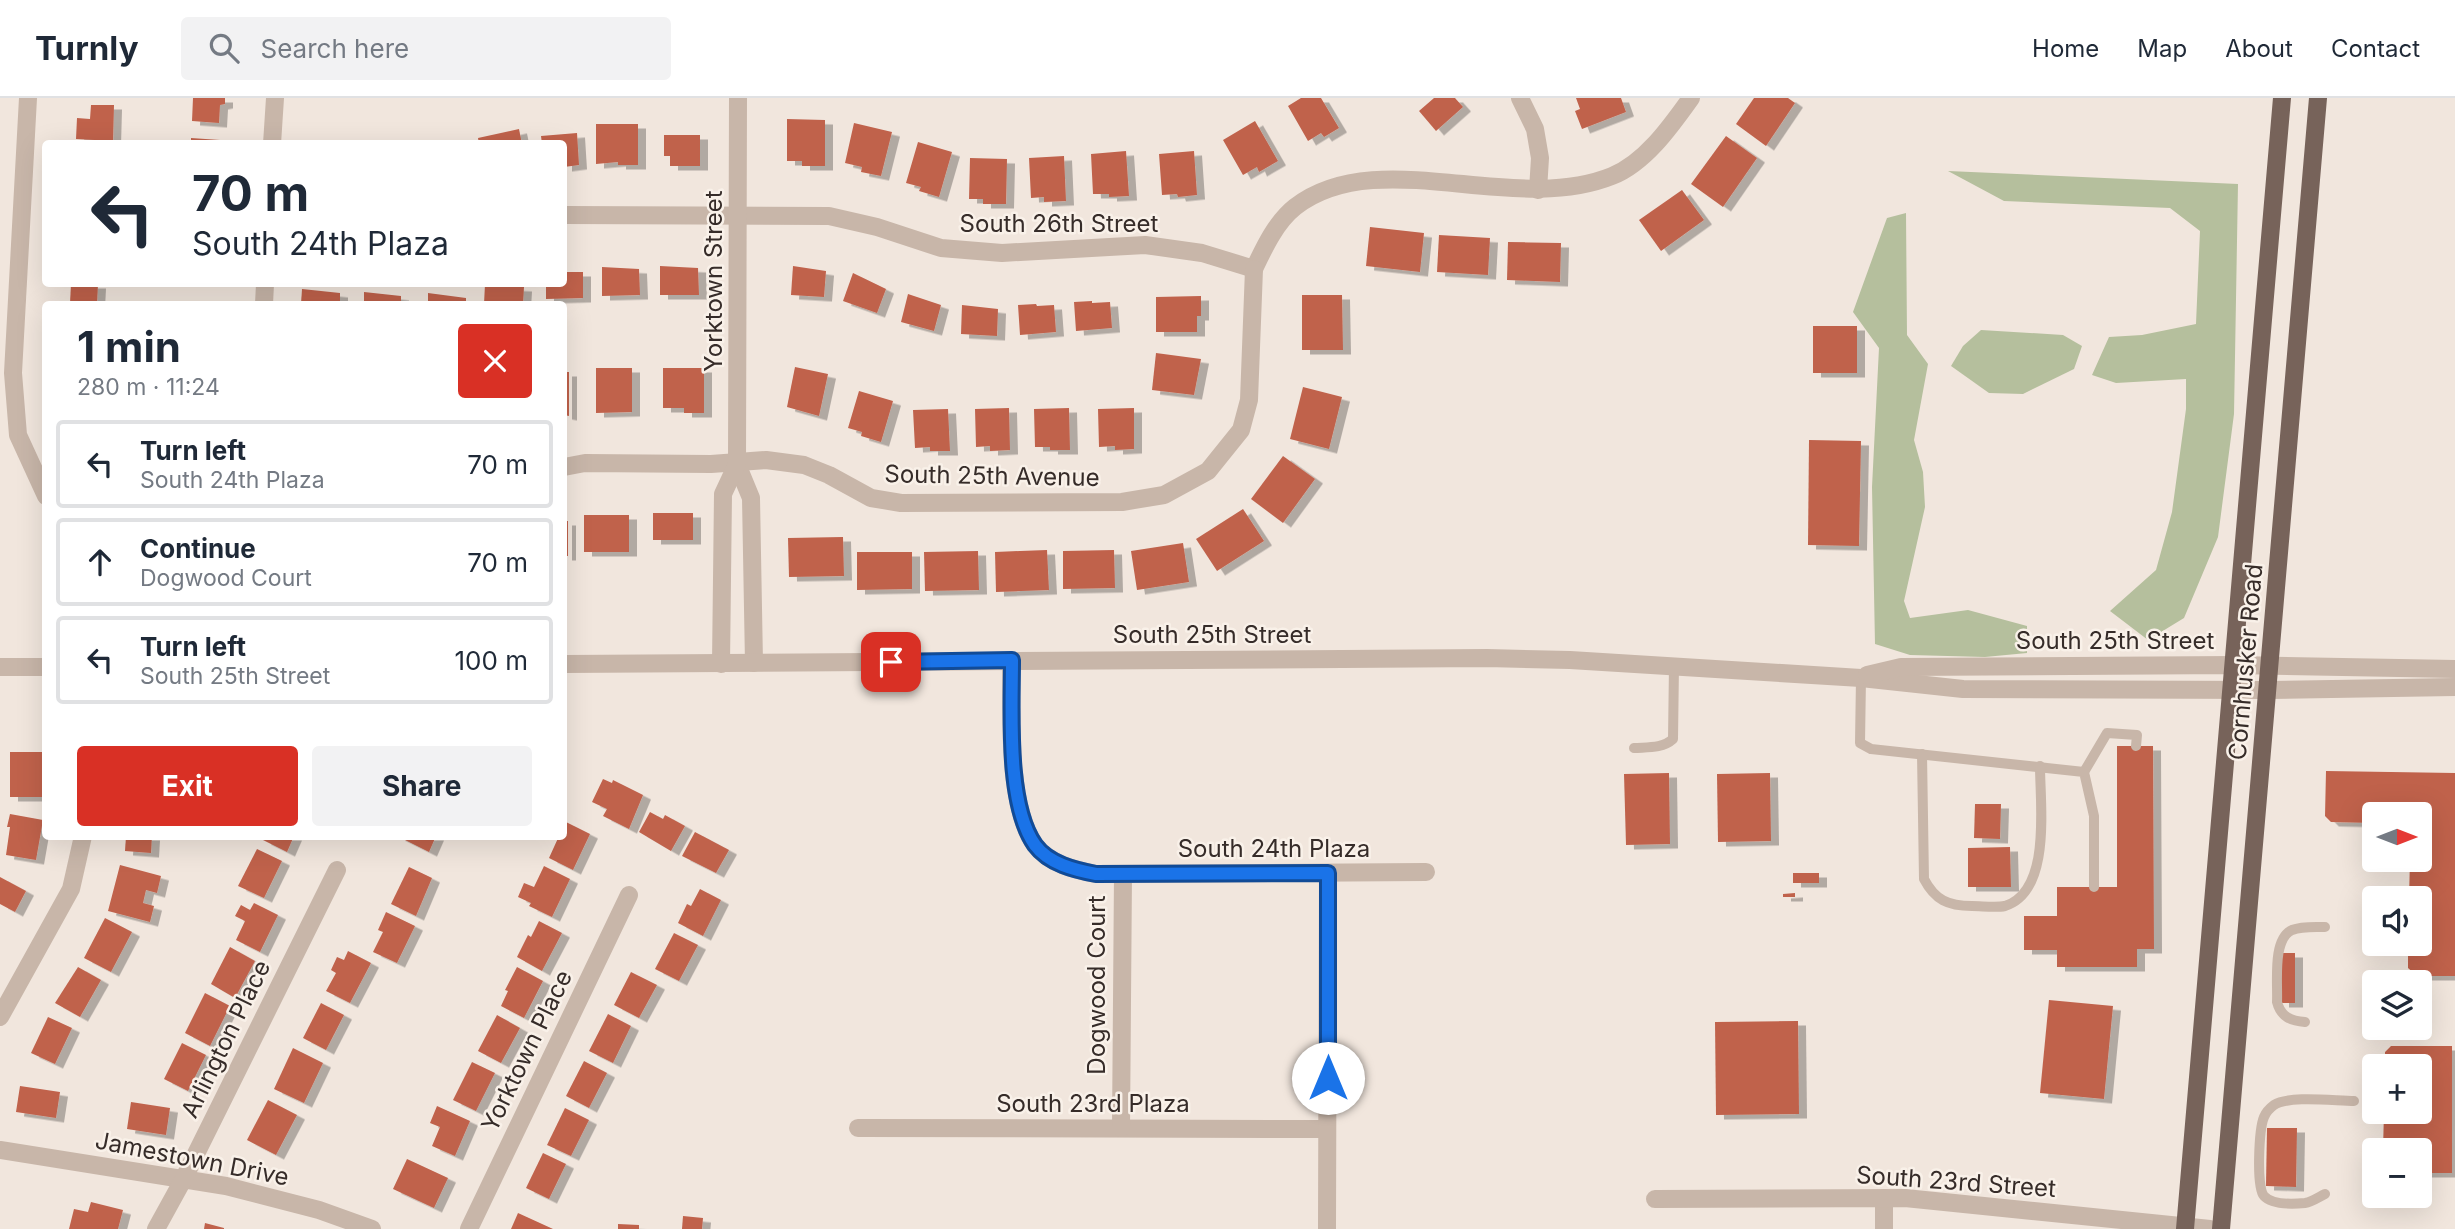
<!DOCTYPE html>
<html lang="en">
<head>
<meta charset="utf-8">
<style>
	:root { --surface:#fff; --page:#f2f2f3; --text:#1f2937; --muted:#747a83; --line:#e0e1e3; --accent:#d93025 }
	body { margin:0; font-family:Inter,sans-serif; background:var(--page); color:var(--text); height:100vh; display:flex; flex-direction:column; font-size:26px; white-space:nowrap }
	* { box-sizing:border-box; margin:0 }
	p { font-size:23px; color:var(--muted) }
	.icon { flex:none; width:38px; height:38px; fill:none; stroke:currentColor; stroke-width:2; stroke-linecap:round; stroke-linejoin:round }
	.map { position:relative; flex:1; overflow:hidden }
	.drawer { position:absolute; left:42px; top:203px; width:525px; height:539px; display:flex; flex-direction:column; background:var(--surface); border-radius:7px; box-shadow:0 7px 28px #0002 }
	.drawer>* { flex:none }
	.banner { position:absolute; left:42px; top:42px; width:525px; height:147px; border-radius:7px; box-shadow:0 7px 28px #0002; background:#fff; color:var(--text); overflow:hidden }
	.needle { width:46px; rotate:90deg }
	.controls { position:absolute; left:2362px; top:704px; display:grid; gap:14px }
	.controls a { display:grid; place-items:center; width:70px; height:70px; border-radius:7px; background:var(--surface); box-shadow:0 7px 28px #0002; font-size:35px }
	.pin { position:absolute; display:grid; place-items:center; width:60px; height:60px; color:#fff; margin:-30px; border-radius:14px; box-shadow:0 4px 10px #0006 }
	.me { position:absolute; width:77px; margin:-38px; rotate:0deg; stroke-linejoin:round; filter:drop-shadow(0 0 5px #0008) }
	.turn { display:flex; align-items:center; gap:24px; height:147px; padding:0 35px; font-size:32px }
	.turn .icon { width:91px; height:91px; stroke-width:2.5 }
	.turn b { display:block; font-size:49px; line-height:60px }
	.round { display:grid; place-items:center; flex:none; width:74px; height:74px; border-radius:7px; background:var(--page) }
	.overview { display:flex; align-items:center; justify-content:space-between; height:119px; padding:0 35px }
	h1 { font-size:42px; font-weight:700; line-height:52px }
	.primary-button { display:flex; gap:14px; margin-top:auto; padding:14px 35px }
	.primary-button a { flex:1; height:80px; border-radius:7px; background:var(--accent); color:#fff; font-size:28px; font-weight:700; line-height:80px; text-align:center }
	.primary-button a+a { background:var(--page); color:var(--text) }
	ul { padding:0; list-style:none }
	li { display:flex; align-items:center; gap:21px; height:88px; margin:0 14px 10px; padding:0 21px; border:4px solid var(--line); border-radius:7px }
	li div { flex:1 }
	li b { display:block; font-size:26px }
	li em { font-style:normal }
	header { display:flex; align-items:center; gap:42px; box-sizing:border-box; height:98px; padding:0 35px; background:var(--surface); border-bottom:2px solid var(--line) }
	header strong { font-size:33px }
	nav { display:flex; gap:38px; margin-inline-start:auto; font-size:24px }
	.search { width:490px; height:63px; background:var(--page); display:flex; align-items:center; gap:18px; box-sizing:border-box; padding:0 24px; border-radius:7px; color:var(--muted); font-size:26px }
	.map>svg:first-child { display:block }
</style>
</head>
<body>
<header>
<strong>Turnly</strong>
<div class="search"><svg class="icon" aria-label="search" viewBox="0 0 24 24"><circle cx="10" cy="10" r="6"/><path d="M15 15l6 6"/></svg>Search here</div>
<nav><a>Home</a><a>Map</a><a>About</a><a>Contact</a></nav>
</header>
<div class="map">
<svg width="2455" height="1131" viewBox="0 0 2455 1131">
	<defs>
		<filter id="shadow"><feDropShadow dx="8" dy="4.5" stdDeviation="0" flood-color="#0004"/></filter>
	</defs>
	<rect width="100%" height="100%" fill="#f1e6dd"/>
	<g fill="#b5bf9d">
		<path d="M1948,73L2238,86L2234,316L2218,439L2184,520L2148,542L2110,513L2156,472L2172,414L2186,311V281L2116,285L2092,277L2109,239L2142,237L2196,226L2200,133L2170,110L2004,103Z"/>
		<path d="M1906,115L1907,237L1928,266L1914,342L1923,374L1925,409L1904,503L1910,520L1968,512L2027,528V555L1985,559L1910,557L1875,546L1872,389L1879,250L1853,214L1887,120Z"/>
		<path d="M1981,232L2063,237L2082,248L2074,271L2023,296L1989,295L1951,268L1963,248Z"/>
	</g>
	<g fill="#c0624c" filter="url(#shadow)">
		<path d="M193,0H225V6L220,7L219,25L192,23Z"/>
		<path d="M1301,0H1321L1339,30L1324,39L1321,35L1308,43L1288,8Z"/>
		<path d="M1434,0H1455L1463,9L1436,33L1419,13Z"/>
		<path d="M1576,0H1621L1626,14L1582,31L1575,13L1580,11Z"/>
		<path d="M1754,0H1788L1795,5L1766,48L1736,26Z"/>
		<path d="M91,7H114L113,43L76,41L77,20L90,21Z"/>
		<path d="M787,21L825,22V68H802V63H787Z"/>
		<path d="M1255,23L1278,63L1259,74L1257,69L1243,77L1223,42Z"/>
		<path d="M854,25L892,34L881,78L861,74L862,69L845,65Z"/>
		<path d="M596,26H638V67H618V64L596,66Z"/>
		<path d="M519,31L522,46H479L478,40Z"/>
		<path d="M577,35L579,67L564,69V46H542L541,38Z"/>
		<path d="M664,37H700V68H670V58H664Z"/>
		<path d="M1726,38L1757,60L1723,109L1691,86Z"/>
		<path d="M191,40L220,42V46H191Z"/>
		<path d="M918,44L952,54L939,99L919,93L921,89L906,85Z"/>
		<path d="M1126,53L1129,98L1109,99V96H1093L1091,56Z"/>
		<path d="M1194,53L1197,97L1178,99L1177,96L1162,97L1159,56Z"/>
		<path d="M1064,58L1066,103L1044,104V99L1031,100L1029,60Z"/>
		<path d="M970,60L1007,61L1006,106H983V101H969Z"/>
		<path d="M1682,92L1704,122L1661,153L1639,122Z"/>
		<path d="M1370,129L1424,135L1420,174L1366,168Z"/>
		<path d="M1439,137L1490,140L1488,177L1437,174Z"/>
		<path d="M1508,144L1561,145L1560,184L1507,182Z"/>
		<path d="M660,168L698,170L699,197H660Z"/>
		<path d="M793,168L826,173L824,199L791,197Z"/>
		<path d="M602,169L639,171L640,197L602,198Z"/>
		<path d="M564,174H583V200L546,201V186H564Z"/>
		<path d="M853,175L886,191L877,215L843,203Z"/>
		<path d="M71,186H98L97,206L70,205Z"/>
		<path d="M485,186H506V188L524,189L523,206H484Z"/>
		<path d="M302,191L340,195V206H301Z"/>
		<path d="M364,194L401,198V206H364Z"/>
		<path d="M428,195L466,200V206H428Z"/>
		<path d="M908,196L941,207L934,233L901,224Z"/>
		<path d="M1302,197H1342L1343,252H1302Z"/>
		<path d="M1201,198V218H1197V234H1156V199Z"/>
		<path d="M1092,203V205L1110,204L1112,230L1076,233L1074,204Z"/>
		<path d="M1036,206L1037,208L1054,207L1056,234L1020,237L1018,207Z"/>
		<path d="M962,207L998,211L997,238L961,236Z"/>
		<rect x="1813" y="228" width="44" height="47"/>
		<path d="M1156,255L1201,261L1194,297L1152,292Z"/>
		<path d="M795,269L828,276L819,318L787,309Z"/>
		<path d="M596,270H632V314L596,315Z"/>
		<path d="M663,270H704V315H684V310H663Z"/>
		<path d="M564,274H569V318L564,317Z"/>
		<path d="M1303,289L1342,299L1329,351L1290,341Z"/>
		<path d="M859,293L893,303L881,344L861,338L862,334L848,330Z"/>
		<path d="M1009,310L1010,352L990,353V348L976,349L975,311Z"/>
		<path d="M1069,310L1070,352H1050V349H1035L1034,311Z"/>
		<path d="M1134,310V351L1115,352V348L1099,349L1098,311Z"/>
		<path d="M948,311L950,353H930V349L915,350L913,312Z"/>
		<path d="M1809,342L1861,343L1859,448L1808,447Z"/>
		<path d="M1283,358L1315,381L1283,425L1251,401Z"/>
		<path d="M1243,411L1264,443L1217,473L1196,441Z"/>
		<rect x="653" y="415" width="40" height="27"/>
		<rect x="584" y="417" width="45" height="37"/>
		<rect x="564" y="423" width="4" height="35"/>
		<path d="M843,439L844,478L789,479L788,440Z"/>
		<path d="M1183,445L1189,484L1137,492L1131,453Z"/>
		<path d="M1047,452L1049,492L996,494L995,454Z"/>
		<path d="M1114,452L1115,490L1063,491V453Z"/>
		<path d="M978,453L979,492L925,493L924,454Z"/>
		<path d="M857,454H912V491L857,492Z"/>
		<path d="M2117,648H2153L2154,851H2137V869H2057V852H2024V818H2057V789H2117Z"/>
		<rect x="10" y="654" width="32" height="45"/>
		<path d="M2326,673L2455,675V878H2417L2408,870V845H2420V800H2409L2410,761H2420V716H2375V725L2331,724L2325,718Z"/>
		<path d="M1669,675L1670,746L1626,747L1624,676Z"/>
		<path d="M1770,675L1771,743L1718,744L1717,676Z"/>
		<path d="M603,681L612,685L613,682L643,697L629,731L603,718L607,711L592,704Z"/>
		<path d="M1975,706H2001L2000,741L1974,740Z"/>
		<path d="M650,714L663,721L665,717L685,728L671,753L639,734Z"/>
		<path d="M10,716L43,722L36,762L6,757L10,729H7Z"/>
		<path d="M566,724L590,736L573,772L549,760L559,738H564Z"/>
		<path d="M695,734L729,752L716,775L682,758Z"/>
		<path d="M126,738H152L151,755L125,753Z"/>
		<path d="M264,738H294L287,754L263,742Z"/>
		<path d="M397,738H436L429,754Z"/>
		<path d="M2010,749L2011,789H1968V750Z"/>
		<path d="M257,751L282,763L264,800L238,788Z"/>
		<path d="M120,767L161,778L157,795L146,792L143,805L154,808L150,824L108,813Z"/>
		<path d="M544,768L570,781L552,819L529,808L531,805L518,799L524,785L534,789Z"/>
		<path d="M409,769L432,780L416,818L391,806Z"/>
		<rect x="1793" y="775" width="26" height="10"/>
		<path d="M0,779L26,793L15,814L0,806Z"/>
		<path d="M700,791L721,802L703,838L678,825L687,806L691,808Z"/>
		<path d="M1795,795V799H1783V796Z"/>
		<path d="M254,805L278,817L260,854L236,842L245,823L235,818L241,807L250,812Z"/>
		<path d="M386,814L415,828L397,865L373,854L383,834L378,832Z"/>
		<path d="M105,820L132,834L111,874L84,860Z"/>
		<path d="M539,823L562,835L542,873L517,859L528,837L531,839Z"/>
		<path d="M674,835L698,847L679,883L655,871Z"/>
		<path d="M230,849L255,863L235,900L211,886Z"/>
		<path d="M348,853L371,865L350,905L326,893L336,875L331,872L337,859L344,862Z"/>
		<rect x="2281" y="855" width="14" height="50"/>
		<path d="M78,869L101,882L80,919L55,905Z"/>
		<path d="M517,869L543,883L524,920L501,908L508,893L505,892Z"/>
		<path d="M631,874L657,887L639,920L614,907Z"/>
		<path d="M205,895L230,908L210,948L185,935Z"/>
		<path d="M2049,902L2113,908L2104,1001L2040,995Z"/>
		<path d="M321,905L344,917L326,952L303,940Z"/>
		<path d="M608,916L631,928L613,965L589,953Z"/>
		<path d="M497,917L520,930L501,965L478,953Z"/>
		<path d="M48,919L72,930L55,966L31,955Z"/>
		<path d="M1798,923L1799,1016L1716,1017L1715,924Z"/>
		<path d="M182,945L206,957L188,993L164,981Z"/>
		<path d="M2391,948H2452V1075H2420V1052H2383L2384,1013H2420V968H2385V954Z"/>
		<path d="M293,950L323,965L304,1005L274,991Z"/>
		<path d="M584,963L607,975L589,1010L566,998Z"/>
		<path d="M472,964L495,975L476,1013L453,1002Z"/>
		<path d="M20,988L60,994L56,1020L16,1014Z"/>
		<path d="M268,1002L297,1017L276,1057L247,1042Z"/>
		<path d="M131,1004L170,1010L166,1037L127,1031Z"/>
		<path d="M437,1008L470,1023L455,1058L432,1048L440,1029L430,1025Z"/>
		<path d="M565,1010L589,1022L571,1058L547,1047Z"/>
		<path d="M2267,1030H2297L2296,1089L2266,1088Z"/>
		<path d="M543,1055L566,1066L549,1101L526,1090Z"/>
		<path d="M407,1061L448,1080L434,1110L393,1091Z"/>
		<path d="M91,1104L123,1112L118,1131H69L74,1111L88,1114Z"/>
		<path d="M518,1115L553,1131H511Z"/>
		<path d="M683,1118L703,1120L702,1131H682Z"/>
		<path d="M205,1125L224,1130V1131H204Z"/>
		<path d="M618,1126L639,1127V1131H618Z"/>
	</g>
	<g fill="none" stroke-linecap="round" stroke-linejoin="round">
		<g stroke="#c8b6a9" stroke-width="10">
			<path d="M1861,580L1860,645L1871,651L2084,674L2094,718V789"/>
			<path d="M1634,650C1647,649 1662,651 1673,641L1674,567"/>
			<path d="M1922,656L1924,781C1935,802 1948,808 1972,808C1982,808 1996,810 2005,808C2052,793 2040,706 2040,668"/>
			<path d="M2084,674L2107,635L2137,637L2136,648"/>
			<path d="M2305,924C2291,923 2281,919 2277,904C2278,885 2272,841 2292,832C2302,828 2314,829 2325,829"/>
			<path d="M2325,1096C2319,1099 2312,1104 2305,1105C2294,1106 2272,1107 2264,1098C2256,1089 2259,1031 2264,1019C2266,1014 2270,1010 2274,1007C2290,997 2335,1003 2354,1003"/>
		</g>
		<g stroke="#c8b6a9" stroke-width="18">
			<path d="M28,0L13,275L18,337L46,398"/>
			<path d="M1520,0L1535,31L1540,60L1538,92"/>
			<path d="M272,46L275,0"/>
			<path d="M564,117L829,118L877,129L941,150L1002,155L1145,147L1202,155L1254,171C1264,150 1276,124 1295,109C1377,45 1513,118 1612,78C1645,65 1671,28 1691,0"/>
			<path d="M264,206L265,186"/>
			<path d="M737,366L751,400L754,565"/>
			<path d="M564,369L585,365L711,366L766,362L804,367L829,377L871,400L901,405L1122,404L1164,397L1208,373L1241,332L1249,302L1254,171"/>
			<path d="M1011,562C1012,612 1006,706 1035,747C1049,766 1075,772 1096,776L1426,774"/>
			<path d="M721,566L723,396L737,366L738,0"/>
			<path d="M0,919L71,791L83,738"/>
			<path d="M858,1030L1327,1031"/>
			<path d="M1121,1030L1123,776"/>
			<path d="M0,1052L226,1088L319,1112L372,1131"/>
			<path d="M1884,1100V1131"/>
			<path d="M1655,1101L1905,1100L2210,1131"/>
			<path d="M156,1131L183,1082L337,772"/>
			<path d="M469,1131L629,797"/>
			<path d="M1327,1131L1328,775"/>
		</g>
		<g stroke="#c8b6a9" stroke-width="18">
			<path d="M564,566L1487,560L1570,562L1861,580L1963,591L2269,592L2455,589"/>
			<path d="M0,569H46"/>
			<path d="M1867,577L1901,569L2234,567L2455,571"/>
		</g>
		<g stroke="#77635a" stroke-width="18">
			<path d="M2185,1131L2282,0"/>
			<path d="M2221,1131L2318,0"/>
		</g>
	</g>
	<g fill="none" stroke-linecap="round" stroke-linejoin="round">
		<defs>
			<path id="route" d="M891,564L1012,562C1012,612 1006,706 1035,747C1049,766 1075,772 1096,776L1328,775V980"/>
		</defs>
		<use href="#route" stroke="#114b97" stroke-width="18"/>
		<use href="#route" stroke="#1a73e8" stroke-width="12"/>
	</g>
	<g text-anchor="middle" stroke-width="5" stroke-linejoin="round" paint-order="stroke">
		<g font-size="24" fill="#362c29" stroke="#f9f1e9">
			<text x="1059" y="134">South 26th Street</text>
			<text transform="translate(714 183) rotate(-90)" y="8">Yorktown Street</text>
			<text transform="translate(992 378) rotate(1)" y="8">South 25th Avenue</text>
			<text x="1212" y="545">South 25th Street</text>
			<text x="2115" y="551">South 25th Street</text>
			<text transform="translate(2246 564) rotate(-85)" y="8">Cornhusker Road</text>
			<text x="1274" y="759">South 24th Plaza</text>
			<text transform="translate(1097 887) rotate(-90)" y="8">Dogwood Court</text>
			<text transform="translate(226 941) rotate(-64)" y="8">Arlington Place</text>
			<text transform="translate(527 953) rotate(-64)" y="8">Yorktown Place</text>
			<text x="1093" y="1014">South 23rd Plaza</text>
			<text transform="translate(192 1061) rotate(11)" y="8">Jamestown Drive</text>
			<text transform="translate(1956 1084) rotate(4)" y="8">South 23rd Street</text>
		</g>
	</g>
</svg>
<div class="controls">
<a><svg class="needle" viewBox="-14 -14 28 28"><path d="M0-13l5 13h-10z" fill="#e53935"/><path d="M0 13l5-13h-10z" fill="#747a83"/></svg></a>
<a><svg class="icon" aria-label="sound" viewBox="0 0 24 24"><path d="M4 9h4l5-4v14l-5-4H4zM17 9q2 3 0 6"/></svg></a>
<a><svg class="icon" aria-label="layers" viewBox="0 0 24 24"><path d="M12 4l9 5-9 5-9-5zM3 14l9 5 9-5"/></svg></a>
<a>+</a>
<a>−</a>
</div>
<div class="pin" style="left:891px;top:564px;background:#d93025"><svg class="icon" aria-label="arrive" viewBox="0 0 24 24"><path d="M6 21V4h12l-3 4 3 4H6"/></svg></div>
<svg class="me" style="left:1328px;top:980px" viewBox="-20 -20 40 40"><circle r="19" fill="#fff"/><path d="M0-13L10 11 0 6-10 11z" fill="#1a73e8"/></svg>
<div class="banner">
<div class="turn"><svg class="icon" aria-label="left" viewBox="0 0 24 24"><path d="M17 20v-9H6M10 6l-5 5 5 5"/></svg><div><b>70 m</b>South 24th Plaza</div></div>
</div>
<section class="drawer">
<div class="overview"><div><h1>1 min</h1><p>280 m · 11:24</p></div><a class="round" style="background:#d93025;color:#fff"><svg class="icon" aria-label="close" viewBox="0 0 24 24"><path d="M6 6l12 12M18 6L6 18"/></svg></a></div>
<ul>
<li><svg class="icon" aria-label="left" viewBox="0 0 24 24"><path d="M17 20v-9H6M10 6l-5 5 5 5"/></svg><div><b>Turn left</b><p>South 24th Plaza</p></div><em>70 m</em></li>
<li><svg class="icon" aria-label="ahead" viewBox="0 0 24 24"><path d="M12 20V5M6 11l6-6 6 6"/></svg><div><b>Continue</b><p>Dogwood Court</p></div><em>70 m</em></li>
<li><svg class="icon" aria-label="left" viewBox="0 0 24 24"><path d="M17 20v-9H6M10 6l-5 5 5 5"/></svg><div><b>Turn left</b><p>South 25th Street</p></div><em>100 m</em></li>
</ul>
<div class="primary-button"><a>Exit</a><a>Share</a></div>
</section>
</div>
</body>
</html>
